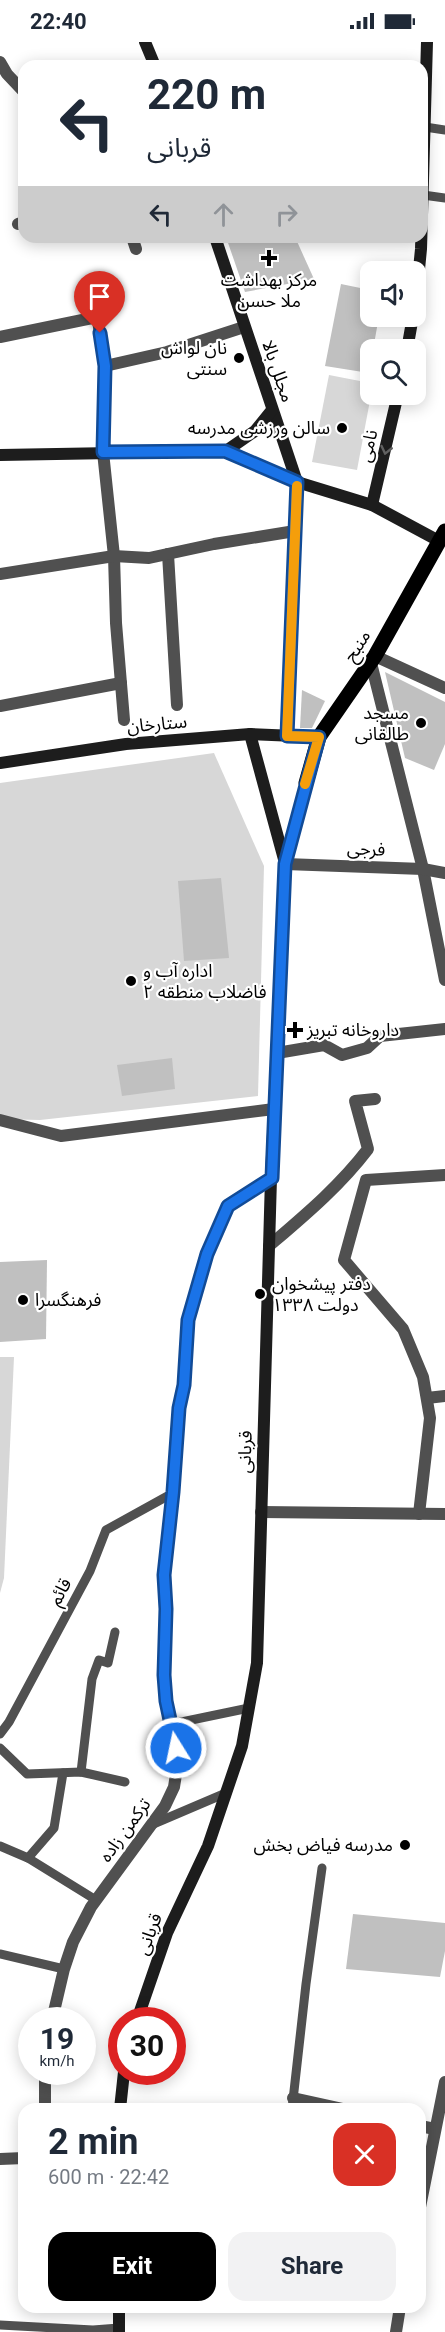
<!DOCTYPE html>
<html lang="en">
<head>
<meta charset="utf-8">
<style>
	:root { --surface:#fff; --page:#f2f2f3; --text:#1f2937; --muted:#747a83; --accent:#000 }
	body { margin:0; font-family:Roboto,"Noto Sans Arabic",sans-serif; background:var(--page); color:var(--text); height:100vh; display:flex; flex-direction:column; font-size:22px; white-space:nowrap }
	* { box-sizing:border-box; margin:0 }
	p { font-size:20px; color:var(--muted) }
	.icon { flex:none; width:33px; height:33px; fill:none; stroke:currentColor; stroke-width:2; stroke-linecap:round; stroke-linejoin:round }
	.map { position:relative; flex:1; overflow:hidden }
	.panel { position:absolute; left:18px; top:2061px; width:408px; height:210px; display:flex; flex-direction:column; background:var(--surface); border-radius:18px; box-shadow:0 3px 15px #0003 }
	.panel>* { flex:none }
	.guide { position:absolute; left:18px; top:18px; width:410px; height:183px; border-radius:18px; box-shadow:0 3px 15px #0003; background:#fff; color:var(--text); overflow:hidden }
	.controls { position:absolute; left:360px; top:219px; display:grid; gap:12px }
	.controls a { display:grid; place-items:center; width:66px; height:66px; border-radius:12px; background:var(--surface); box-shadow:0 3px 15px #0003; font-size:30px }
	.speed { position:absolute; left:18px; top:1965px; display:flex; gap:12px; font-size:30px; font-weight:700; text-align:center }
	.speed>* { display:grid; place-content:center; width:78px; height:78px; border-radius:50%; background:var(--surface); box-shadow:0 3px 15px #0003; line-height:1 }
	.speed small { font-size:15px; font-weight:400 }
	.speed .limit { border:9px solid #d22; background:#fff; color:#111 }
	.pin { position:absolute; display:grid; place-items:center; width:51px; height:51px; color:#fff; margin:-62px -26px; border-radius:50% 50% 50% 0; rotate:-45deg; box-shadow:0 0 6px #0007 }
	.pin .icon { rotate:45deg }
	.me { position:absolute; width:66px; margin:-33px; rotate:350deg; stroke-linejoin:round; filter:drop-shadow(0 0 4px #0008) }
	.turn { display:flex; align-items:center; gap:21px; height:126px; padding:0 30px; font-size:27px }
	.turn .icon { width:78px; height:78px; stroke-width:2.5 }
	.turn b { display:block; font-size:42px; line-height:51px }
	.lanes { display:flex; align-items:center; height:57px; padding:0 30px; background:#0003; justify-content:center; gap:30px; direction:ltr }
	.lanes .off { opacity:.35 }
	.round { display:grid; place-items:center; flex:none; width:63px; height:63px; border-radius:18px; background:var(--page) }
	.summary { display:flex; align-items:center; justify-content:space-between; height:102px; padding:0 30px }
	h1 { font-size:36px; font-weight:700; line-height:45px }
	.action { display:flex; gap:12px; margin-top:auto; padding:12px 30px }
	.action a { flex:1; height:69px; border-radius:18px; background:var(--accent); color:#fff; font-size:24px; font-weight:700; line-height:69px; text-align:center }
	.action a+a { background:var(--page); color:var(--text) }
	.status { display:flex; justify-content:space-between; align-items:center; height:42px; padding:0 30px; background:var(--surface); direction:ltr }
	.status svg { height:16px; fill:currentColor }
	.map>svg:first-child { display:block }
</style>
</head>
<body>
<div class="status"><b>22:40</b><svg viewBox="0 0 49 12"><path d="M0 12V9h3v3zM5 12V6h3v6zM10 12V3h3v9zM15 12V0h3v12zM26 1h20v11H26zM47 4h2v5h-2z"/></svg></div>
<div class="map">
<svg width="445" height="2290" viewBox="0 0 445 2290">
	<rect width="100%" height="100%" fill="#fff"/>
	<g fill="#d7d7d7">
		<path d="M329,333L370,341L371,353L357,428L312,420Z"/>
		<path d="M214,711L264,824L258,1054L40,1078L0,1077V741Z"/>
		<path d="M0,1315H14L4,1536L0,1551Z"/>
	</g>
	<g fill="#c0c0c0">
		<path d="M226,195H295L314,237L245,250Z"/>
		<path d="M341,242L370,248V274H379L373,308H370L369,331L325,324Z"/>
		<path d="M385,630L445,660V702L434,728L405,716Z"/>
		<path d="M302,648L325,659L312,686H300Z"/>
		<path d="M221,836L229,916L184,919L178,839Z"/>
		<path d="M172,1016L175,1047L122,1054L117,1023Z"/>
		<path d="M47,1218L46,1297L0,1300V1220Z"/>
		<path d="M353,1872L445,1881V1909L440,1935L346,1927Z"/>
	</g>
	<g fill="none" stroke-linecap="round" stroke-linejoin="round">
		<g stroke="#505050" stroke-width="9">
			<path d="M425,85L445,88"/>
			<path d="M423,153L445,156"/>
			<path d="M172,1682L249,1666"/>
			<path d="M0,1692L9,1680L90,1529L106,1488L173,1451"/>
			<path d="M0,1706L27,1732L81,1730L125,1740"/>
			<path d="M81,1730L92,1637L99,1618L108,1621L115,1590"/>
			<path d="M151,1783L226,1751"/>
			<path d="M0,1804L28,1816L96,1858"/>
			<path d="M28,1816L54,1786L63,1731"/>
			<path d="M0,1912L64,1927"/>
			<path d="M292,2067L306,1942L322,1826"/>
			<path d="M0,2283L93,2288L119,2286"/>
		</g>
		<g stroke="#505050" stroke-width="12">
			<path d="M0,20L7,32L24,50"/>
			<path d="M18,182L24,180"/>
			<path d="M132,195L136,207"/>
			<path d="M92,240L105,324L103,410L114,514L116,581L124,678"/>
			<path d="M0,295L97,275"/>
			<path d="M105,324L167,310L244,285"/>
			<path d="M168,512L177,663"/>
			<path d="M0,532L114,514L149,516L214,502L295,489"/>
			<path d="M375,614L445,646"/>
			<path d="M371,621L423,827L445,938"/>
			<path d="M0,664L121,641"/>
			<path d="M287,694L297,440"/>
			<path d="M285,822L423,827L445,831"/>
			<path d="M277,1011L324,1003L342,1013L367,1006L380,994L445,987"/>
			<path d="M0,1078L61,1094L274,1067"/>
			<path d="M269,1204C304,1174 339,1145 368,1107L355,1059L375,1057"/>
			<path d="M427,1356L445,1354"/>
			<path d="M261,1470L445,1472"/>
			<path d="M419,1472L430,1376L423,1335L403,1287L344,1218L366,1138L445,1133"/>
			<path d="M52,1978L64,1927L73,1900L91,1865L165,1764L174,1745L177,1726L175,1706L166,1660L164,1633L166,1567L164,1533L173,1451L179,1366L184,1343L188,1278L206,1212L228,1164L271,1136"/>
			<path d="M45,2030V2067"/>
			<path d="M293,2056L343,2067"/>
			<path d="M420,2084L435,2087"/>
			<path d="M0,2117L24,2116"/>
			<path d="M420,2165L445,2040"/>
			<path d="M396,2290L400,2265"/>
		</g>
		<g stroke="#1d1d1d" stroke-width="12">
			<path d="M145,0L155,24"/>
			<path d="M215,195L297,440"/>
			<path d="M416,258L421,207L427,0"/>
			<path d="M407,308L413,274"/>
			<path d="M226,409L255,389L272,368"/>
			<path d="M0,413L226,409L297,440L372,463L439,499"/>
			<path d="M372,463L398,352"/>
			<path d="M250,692L285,821"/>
			<path d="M0,721L126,702L250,692L319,695"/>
			<path d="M137,1978L167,1891L208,1804L226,1751L242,1704L257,1621L271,1136L285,822L306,741"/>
			<path d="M120,2067L124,2030"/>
			<path d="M119,2265V2290"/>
		</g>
		<path stroke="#000" stroke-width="15" d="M306,741L319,695L375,614L445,489"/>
	</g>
	<defs><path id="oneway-chevron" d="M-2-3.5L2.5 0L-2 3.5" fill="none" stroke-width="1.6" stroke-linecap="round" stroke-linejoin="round" transform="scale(1.5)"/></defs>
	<use stroke="#616161" href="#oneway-chevron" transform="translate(386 408) rotate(103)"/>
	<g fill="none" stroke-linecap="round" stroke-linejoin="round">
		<defs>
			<path id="route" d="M100,291L105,324L103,410L225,409L297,440L287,694L319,695L285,822L272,1136L228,1164L207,1212L188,1278L184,1343L179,1366L173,1450L164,1533L166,1567L164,1633L166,1659L176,1706"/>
		</defs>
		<use href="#route" stroke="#114b97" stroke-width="15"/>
		<use href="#route" stroke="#1a73e8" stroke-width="10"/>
		<path stroke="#f59e0b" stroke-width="10" d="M297,444L287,694L319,695L305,742"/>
	</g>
	<g fill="#000" stroke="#fff" stroke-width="2">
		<path d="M266 207h6v6h6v6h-6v6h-6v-6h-6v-6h6z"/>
		<circle cx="239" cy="316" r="6"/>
		<circle cx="342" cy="386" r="6"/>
		<circle cx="421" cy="681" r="6"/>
		<circle cx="131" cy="939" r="6"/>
		<path d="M292 979h6v6h6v6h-6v6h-6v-6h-6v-6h6z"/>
		<circle cx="260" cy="1252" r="6"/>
		<circle cx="23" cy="1258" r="6"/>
		<circle cx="405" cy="1803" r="6"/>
	</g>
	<g text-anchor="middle" stroke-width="4.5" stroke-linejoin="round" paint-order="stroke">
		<g font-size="18" fill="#000" stroke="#fff" text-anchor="end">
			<text x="269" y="244" text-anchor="middle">مرکز بهداشت<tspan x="269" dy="21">ملا حسن</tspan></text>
			<text x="227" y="312">نان لواش<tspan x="227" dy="21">سنتی</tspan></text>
			<text x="330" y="392">سالن ورزشی مدرسه</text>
			<text x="409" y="677">مسجد<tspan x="409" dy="21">طالقانی</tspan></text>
			<text x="143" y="935" text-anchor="start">اداره آب و<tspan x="143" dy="21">فاضلاب منطقه ۲</tspan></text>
			<text x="307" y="994" text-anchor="start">داروخانه تبریز</text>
			<text x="272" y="1248" text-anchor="start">دفتر پیشخوان<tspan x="272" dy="21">دولت ۱۳۳۸</tspan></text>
			<text x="35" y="1264" text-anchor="start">فرهنگسرا</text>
			<text x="393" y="1809">مدرسه فیاض بخش</text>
		</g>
		<g font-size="18" fill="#000" stroke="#fff">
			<text transform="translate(278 329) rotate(71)" y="6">مجلل بالا</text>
			<text transform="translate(368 404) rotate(-77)" y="6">نامی</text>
			<text transform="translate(357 604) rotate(-58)" y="6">منبح</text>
			<text transform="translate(157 682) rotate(-5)" y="6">ستارخان</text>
			<text transform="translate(366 807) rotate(2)" y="6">فرجی</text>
			<text transform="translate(245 1410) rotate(-88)" y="6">قربانی</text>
			<text transform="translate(60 1550) rotate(-62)" y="6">قائم</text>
			<text transform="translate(125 1788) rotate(-54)" y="6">ترکمن زاده</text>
			<text transform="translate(149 1892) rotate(-69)" y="6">قربانی</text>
		</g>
	</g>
</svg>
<div class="controls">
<a><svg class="icon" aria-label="sound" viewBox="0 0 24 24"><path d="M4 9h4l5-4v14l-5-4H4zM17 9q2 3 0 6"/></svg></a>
<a><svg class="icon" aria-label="search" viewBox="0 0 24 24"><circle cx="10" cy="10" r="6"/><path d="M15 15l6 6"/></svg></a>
</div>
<div class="speed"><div>19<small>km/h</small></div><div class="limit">30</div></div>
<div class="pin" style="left:100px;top:291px;background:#d93025"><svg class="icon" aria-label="arrive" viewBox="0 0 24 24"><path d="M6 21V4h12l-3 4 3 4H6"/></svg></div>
<svg class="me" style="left:176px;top:1706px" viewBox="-20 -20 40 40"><circle r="17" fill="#1a73e8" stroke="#fff" stroke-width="3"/><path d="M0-11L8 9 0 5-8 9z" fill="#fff"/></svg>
<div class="guide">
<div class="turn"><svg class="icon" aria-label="left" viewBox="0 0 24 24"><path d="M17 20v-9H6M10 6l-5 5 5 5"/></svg><div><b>220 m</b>قربانی</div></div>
<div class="lanes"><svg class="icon" aria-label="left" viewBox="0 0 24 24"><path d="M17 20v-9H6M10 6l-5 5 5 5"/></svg><svg class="icon off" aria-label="ahead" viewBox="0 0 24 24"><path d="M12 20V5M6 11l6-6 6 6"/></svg><svg class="icon off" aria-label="right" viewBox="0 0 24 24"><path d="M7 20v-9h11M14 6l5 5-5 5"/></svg></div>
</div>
<section class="panel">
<div class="summary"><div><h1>2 min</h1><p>600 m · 22:42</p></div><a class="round" style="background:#d93025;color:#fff"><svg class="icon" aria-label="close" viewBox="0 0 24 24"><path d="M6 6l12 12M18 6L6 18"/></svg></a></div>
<div class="action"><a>Exit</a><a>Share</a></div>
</section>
</div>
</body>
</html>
